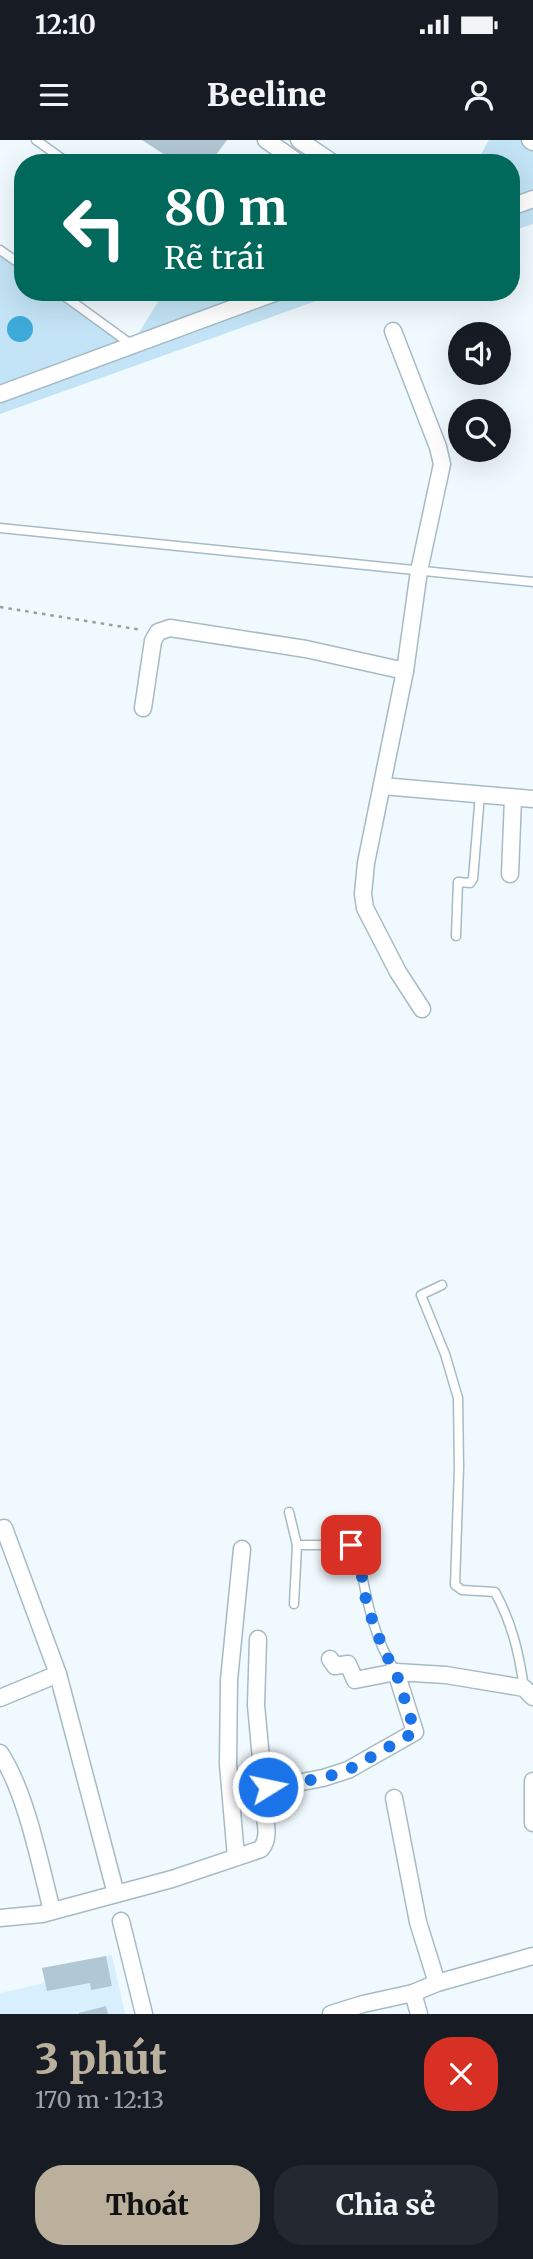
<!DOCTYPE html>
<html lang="vi">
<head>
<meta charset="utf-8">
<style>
	:root { --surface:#171b24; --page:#242831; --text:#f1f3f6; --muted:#9ea1a6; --accent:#bab09c }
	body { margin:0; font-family:Merriweather,serif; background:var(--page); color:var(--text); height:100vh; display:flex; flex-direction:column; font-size:26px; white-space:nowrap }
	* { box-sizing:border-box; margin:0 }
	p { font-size:23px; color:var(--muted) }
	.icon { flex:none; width:38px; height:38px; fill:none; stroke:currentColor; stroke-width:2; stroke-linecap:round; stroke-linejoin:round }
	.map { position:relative; height:1874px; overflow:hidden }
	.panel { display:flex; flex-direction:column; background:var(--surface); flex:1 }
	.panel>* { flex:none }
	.banner { position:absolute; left:14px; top:14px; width:506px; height:147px; border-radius:28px; box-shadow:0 7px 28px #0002; background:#00695c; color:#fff; overflow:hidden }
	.buttons { position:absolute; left:448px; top:182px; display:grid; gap:14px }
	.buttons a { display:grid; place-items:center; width:63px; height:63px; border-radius:50%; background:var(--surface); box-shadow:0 7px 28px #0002; font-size:35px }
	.pin { position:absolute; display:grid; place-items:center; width:60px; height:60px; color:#fff; margin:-30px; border-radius:14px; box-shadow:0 4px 10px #0006 }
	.me { position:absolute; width:77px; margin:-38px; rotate:80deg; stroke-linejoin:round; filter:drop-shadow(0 0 5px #0008) }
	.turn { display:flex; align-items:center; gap:24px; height:147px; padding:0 35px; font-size:32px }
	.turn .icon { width:91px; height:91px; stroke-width:2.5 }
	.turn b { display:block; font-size:49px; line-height:60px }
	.round { display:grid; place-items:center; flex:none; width:74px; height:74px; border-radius:28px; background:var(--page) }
	.summary { display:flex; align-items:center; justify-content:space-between; height:119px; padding:0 35px }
	h1 { font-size:42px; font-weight:800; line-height:52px; color:var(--accent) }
	.primary-button { display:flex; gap:14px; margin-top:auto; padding:14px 35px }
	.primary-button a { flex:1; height:80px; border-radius:28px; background:var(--accent); color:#111; font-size:28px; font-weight:800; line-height:80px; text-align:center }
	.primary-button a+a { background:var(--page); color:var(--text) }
	.status { display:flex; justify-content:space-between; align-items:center; height:49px; padding:0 35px; background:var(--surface); direction:ltr }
	.status svg { height:19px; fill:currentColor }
	header { display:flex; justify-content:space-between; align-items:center; height:91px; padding:0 35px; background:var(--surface); font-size:32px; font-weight:800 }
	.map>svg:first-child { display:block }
</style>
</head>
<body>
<div class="status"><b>12:10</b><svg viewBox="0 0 49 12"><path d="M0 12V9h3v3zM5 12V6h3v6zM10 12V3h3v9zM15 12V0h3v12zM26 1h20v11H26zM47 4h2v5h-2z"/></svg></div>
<header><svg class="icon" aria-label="menu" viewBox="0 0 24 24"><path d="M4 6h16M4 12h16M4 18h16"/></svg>Beeline<svg class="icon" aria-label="person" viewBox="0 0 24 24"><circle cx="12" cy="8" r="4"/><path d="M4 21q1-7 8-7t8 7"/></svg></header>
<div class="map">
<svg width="533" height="1874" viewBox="0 0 533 1874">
	<rect width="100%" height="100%" fill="#f0f9fe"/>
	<path fill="#d8f0fd" d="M112,1815L125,1874H0V1853L45,1843L42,1828Z"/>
	<g fill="#c3e4f6">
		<path d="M489,0H528L533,3V58L511,66V23H476Z"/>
		<path d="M533,61V84L511,91V69Z"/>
		<path d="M0,110L23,126V152H59L132,204L282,152H341L0,274Z"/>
		<path d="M164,152H250L258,158L132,204Z"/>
	</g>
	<circle fill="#3eaad9" cx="20" cy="189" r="13"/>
	<g fill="#b1c7d3">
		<path d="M142,0H227L210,23H177Z"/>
		<path d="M106,1816L112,1846L91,1850L90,1843L47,1851L42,1828Z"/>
		<path d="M106,1866L108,1874H79V1873Z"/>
	</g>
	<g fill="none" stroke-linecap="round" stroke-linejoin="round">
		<defs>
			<g id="service">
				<path d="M36,0L68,23"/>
				<path d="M0,110L23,126"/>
				<path d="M59,152L132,205"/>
				<path d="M0,388L533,442"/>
				<path d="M456,796L458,742L470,743L473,739L480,654"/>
				<path d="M442,1145L421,1155L445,1214L458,1258L459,1327L455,1445L462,1450L495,1452C512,1483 519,1513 524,1548"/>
				<path d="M289,1372L297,1405"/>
				<path d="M294,1464L297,1405H351L357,1408C365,1450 371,1495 396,1532"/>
			</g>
			<g id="minor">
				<path d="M266,0L299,23"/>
				<path d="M299,0L333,23"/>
				<path d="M530,0L533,2"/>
				<path d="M511,67L533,59"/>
				<path d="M393,191L438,307L442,324L419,431L405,531L366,723L363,754L365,768L398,832L422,869"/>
				<path d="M0,254L277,152"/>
				<path d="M143,568L153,501L158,492L170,488L306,509L405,531"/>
				<path d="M382,646L533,659"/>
				<path d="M510,734L513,658"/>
				<path d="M4,1388L58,1534L116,1754"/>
				<path d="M258,1499L256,1565L264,1651"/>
				<path d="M330,1519L335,1526L348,1524L355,1540L396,1532"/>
				<path d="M0,1558L58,1534"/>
				<path d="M0,1613C26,1652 40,1724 52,1771"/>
				<path d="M533,1641V1683"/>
				<path d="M394,1658L418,1782L437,1843"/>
				<path d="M236,1717L228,1624L229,1540L242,1409"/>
				<path d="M0,1778L42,1774L172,1739L261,1709C275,1692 257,1667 265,1649L323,1638L348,1630L415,1592L396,1532L446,1535L524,1548L533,1557"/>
				<path d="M121,1781L144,1874"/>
				<path d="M413,1853L419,1874"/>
				<path d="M331,1874L363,1864L413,1853L437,1843L533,1816"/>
			</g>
		</defs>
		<use href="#service" stroke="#a5bbc6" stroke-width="11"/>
		<use href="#minor" stroke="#a5bbc6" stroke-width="19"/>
		<path stroke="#979fa4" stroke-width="2.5" stroke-dasharray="3.5 5" stroke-linecap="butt" d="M0,467L142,490"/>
		<use href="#service" stroke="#fff" stroke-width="8"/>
		<use href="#minor" stroke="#fff" stroke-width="16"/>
	</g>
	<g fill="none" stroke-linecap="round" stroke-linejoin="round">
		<path stroke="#1a73e8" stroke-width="12" stroke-dasharray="0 21.6" d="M268,1647L323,1638L348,1630L415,1592L396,1532L384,1511L367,1466L357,1408L351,1405"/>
	</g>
</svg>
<div class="buttons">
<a><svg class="icon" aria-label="sound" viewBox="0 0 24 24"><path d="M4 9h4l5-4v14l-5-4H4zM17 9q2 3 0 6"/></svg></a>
<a><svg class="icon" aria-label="search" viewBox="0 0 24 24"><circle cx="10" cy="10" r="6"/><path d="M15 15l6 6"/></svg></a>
</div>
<div class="pin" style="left:351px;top:1405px;background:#d93025"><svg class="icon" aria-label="arrive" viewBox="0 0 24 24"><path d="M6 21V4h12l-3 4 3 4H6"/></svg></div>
<svg class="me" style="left:268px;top:1647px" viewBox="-20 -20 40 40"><circle r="17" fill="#1a73e8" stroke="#fff" stroke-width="3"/><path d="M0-11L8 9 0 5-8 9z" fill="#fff"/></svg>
<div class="banner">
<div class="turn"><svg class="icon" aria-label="left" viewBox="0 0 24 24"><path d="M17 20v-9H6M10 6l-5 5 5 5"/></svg><div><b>80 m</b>Rẽ trái</div></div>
</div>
</div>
<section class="panel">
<div class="summary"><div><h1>3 phút</h1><p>170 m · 12:13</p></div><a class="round" style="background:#d93025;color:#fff"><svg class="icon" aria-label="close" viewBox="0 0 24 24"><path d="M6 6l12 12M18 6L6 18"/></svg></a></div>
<div class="primary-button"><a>Thoát</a><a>Chia sẻ</a></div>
</section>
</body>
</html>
